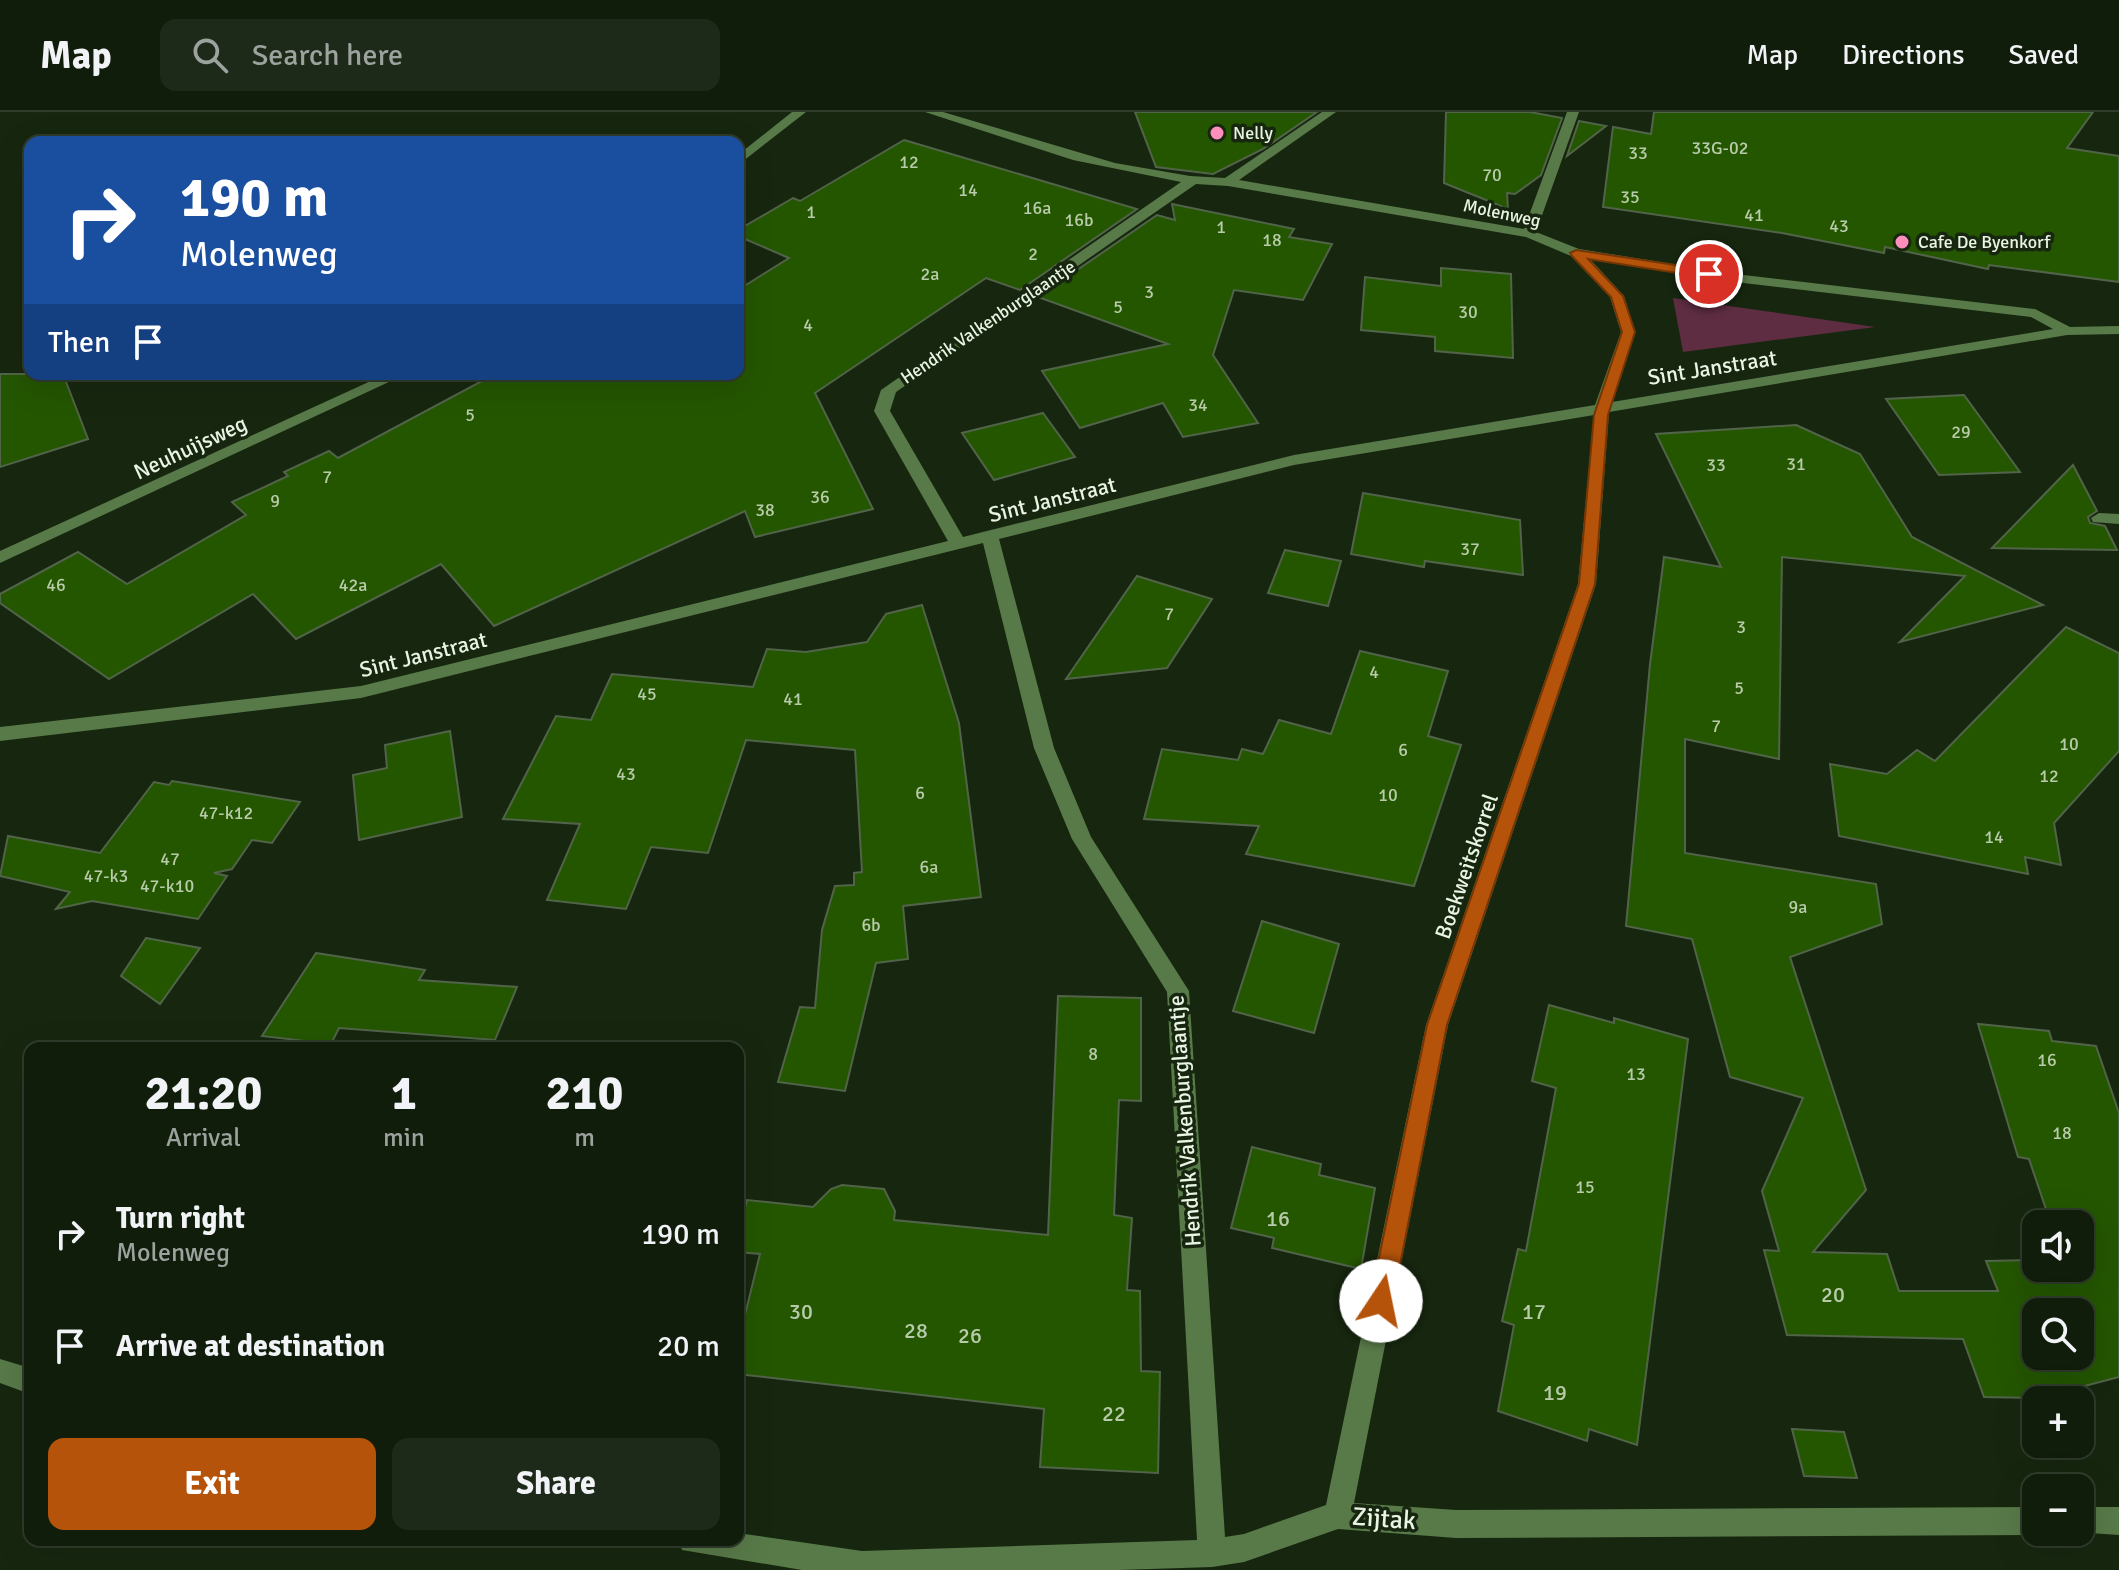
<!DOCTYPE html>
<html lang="en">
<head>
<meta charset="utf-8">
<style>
	:root { --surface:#111d0b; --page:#1e2a19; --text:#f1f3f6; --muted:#9ca29d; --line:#303b2c; --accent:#b45309 }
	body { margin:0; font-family:Signika,sans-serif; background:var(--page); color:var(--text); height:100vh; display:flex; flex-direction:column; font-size:30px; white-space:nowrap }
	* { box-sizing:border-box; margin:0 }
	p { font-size:26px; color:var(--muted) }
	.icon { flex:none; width:44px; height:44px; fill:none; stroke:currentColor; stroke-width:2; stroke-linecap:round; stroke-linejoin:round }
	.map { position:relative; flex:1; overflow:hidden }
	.side { position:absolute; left:24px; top:930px; width:720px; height:504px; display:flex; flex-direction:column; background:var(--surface); border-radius:16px; box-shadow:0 8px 32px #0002,0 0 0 2px var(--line) }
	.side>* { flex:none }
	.top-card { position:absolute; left:24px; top:24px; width:720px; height:244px; border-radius:16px; box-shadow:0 8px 32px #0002,0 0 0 2px var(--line); background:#1a4fa0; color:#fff; overflow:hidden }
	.buttons { position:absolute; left:2022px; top:1098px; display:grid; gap:16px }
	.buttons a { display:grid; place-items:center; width:72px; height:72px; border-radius:16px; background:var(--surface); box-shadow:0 8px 32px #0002,0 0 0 2px var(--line); font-size:40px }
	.pin { position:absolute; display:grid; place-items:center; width:68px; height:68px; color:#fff; margin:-34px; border:4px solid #fff; border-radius:50%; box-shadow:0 2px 8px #0007 }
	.me { position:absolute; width:88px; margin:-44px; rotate:11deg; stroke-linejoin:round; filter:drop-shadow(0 0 6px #0008) }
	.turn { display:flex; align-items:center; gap:28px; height:168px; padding:0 24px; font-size:36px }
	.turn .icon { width:104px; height:104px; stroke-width:2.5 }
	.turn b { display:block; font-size:56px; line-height:68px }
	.then { display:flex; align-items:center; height:76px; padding:0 24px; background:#0003; gap:16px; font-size:30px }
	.eta { display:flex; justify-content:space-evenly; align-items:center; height:136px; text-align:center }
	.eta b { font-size:48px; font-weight:700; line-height:56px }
	.action { display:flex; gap:16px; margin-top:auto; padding:16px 24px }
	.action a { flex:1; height:92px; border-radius:16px; background:var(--accent); color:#fff; font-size:32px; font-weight:700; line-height:92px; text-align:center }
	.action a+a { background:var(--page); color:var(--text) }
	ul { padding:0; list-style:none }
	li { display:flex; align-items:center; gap:24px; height:112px; padding:0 24px }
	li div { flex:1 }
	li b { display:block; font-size:30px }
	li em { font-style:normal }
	header { display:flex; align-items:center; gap:48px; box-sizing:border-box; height:112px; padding:0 40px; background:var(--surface); border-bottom:2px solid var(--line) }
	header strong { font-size:38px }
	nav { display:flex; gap:44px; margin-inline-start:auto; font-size:28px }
	.search { width:560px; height:72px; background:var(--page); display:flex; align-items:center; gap:20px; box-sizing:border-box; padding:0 28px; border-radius:16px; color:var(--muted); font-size:30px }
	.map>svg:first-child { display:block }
</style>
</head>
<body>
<header>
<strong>Map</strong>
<div class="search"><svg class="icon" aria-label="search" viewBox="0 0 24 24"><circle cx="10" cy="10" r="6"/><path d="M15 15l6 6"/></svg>Search here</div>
<nav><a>Map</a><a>Directions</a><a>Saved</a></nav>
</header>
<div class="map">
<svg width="2119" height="1458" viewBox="0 0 2119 1458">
	<rect width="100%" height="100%" fill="#17270f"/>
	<path fill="#5f2d42" d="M1673,186L1875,215L1683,240Z"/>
	<g fill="#245600" stroke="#516449" stroke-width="2" fill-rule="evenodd">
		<path d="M1135,0H1317L1263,37L1213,62L1156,55Z"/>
		<path d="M1446,0H1530L1562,6L1541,63L1515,82L1507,81L1508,97L1444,71Z"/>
		<path d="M1654,0H2093L2067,36L2119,44V170L1989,153L1988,157L1885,135L1884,141L1782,121L1603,95L1613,15L1651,22Z"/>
		<path d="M1579,9L1606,14L1567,44Z"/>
		<path d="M904,28L1137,97L1020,178L986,166L815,281L873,397L755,425L745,399L494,514L441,452L296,527L253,482L109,567L0,491V482L78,440L127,472L246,403L232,390L288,364L284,360L329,339L338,346L495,262H738V178L789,146L738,124V118L793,86L800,89Z"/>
		<path d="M1172,92L1294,117L1289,125L1332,132L1303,188L1234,178L1213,243L1258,311L1183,325L1163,291L1080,316L1042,259L1168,232L1038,185L1157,103L1175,108Z"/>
		<path d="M1441,156L1511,162L1513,246L1435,239V225L1361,218L1365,165L1441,174Z"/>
		<path d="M0,262H63L88,327L0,355Z"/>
		<path d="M1964,283L2020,360L1939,363L1886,287Z"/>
		<path d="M1043,301L1075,345L994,368L962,321Z"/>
		<path d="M1796,313L1860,342L1912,425L2043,493L1900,530L1965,464L1782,445L1779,647L1685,627V741L1876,772L1882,812L1790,845L1866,1078L1813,1140L1887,1142L1899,1179H1998L1986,1149L2036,1148V1156H2080V1112H2051L2029,1047L2018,1045L1978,912L2049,919L2052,929L2096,934L2119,1001V1265L2039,1286L1984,1285L1963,1227L1787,1223L1764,1138L1779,1139L1762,1079L1803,986L1730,965L1692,827L1626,814L1650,552L1664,445L1721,455L1656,322ZM2036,1200H2080V1244H2036Z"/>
		<path d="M2073,353L2097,399L2088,405L2090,411L2105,414L2117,438L1992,436Z"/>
		<path d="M1363,381L1520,408L1523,463L1425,449L1424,455L1351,442Z"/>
		<path d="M1285,438L1341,449L1328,494L1268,481Z"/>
		<path d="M1137,464L1212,487L1167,556L1066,567Z"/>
		<path d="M922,493L959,611L981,785L903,794L908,847L876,851L845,979L778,970L800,895L815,896L822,818L835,774L854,773V761L862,760L855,638L746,628L708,741L651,735L626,797L547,788L580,712L503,707L556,604L591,608L612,562L753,575L767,537L806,540L867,530L886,502Z"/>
		<path d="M2066,515L2119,541V639L2054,711L2061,753L2025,745L2028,762L1839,724L1830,652L1887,662L1917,638L1935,649Z"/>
		<path d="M1360,539L1448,559L1428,624L1461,633L1414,774L1246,742L1259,714L1144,707L1162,637L1238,648L1242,637L1263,642L1279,608L1331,622Z"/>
		<path d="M450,619L462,705L359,728L353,663L387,656L385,633Z"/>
		<path d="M172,669L300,690L272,731L252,728L232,757L214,761L227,764L198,807L92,789L56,797L70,780L0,764L8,724L100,741L154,670L169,673Z"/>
		<path d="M1262,809L1339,832L1314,921L1233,899Z"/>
		<path d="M146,826L200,836L160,892L121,864Z"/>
		<path d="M316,841L425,858L419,868L517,875L495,928L339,916L331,932L262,924Z"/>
		<path d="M1058,884L1141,886V989L1119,988L1114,1103L1132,1106L1127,1178L1140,1179L1141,1259L1160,1260L1158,1361L1040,1355L1044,1297L738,1262V1231L760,1142L738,1140V1122L747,1088L813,1095L831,1077L842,1073L884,1077L895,1099L894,1108L1048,1123Z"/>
		<path d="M1549,893L1614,911V906L1688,927L1637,1333L1589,1317L1587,1329L1498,1299L1514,1213L1502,1209L1518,1137L1526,1139L1556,976L1532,969Z"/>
		<path d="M1252,1035L1321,1052L1319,1063L1375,1076L1361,1157L1272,1136L1274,1126L1231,1116Z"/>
		<path d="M1792,1317L1844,1320L1857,1366L1804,1364Z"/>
	</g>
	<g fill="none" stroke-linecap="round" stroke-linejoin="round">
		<g fill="#587a49" fill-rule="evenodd">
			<path d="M792,0H806L738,53V43Z"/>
			<path d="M925,0H943L1115,51L1190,64L1225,66L1322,0H1336L1239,68L1524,117L1567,0H1579L1536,120L1579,137L1735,162L2035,197L2070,215L2119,214V222L2067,223L1609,300L1596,472L1448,913L1354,1391L1456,1398L2036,1395V1420H2042L2036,1423L1456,1426L1338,1417L1244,1450L1212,1455L1119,1458H802L682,1438L678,1428H738V1421L862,1439L1197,1428L1167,880L1072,727L1034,636L983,431L361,586L0,629V615L361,574L948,429L874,299L881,278L1181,70L1073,48ZM1196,72L1228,74L1526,125L1571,144L1610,185L1621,220L1595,293L1294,343L963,425L890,299L896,280ZM1590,147L1735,170L2031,205L2053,217L1612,290L1635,220L1624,184ZM1594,303L1578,472L1426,913L1326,1393L1244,1422L1225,1425L1189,879L1091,725L1054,636L999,427L1294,353Z"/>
			<path d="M386,262H406L0,451V439Z"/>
			<path d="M2099,401L2119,402V412L2093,410L2091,406Z"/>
			<path d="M0,1247L30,1256V1282L0,1271Z"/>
			<path d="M2080,1395H2119V1423L2074,1420H2080Z"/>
		</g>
	</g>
	<path fill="#b45309" stroke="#753606" stroke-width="2" d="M1576,138L1709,158L1715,162L1709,166L1588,147L1623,184L1635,220L1608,303L1595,472L1447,913L1393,1189L1389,1196L1381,1199L1373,1196L1370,1189L1427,913L1579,472L1594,303L1622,220L1611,185L1572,144L1570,141Z"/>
	<g fill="#fe8ebb" stroke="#17270f" stroke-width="3">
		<circle cx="1217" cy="21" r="8"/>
		<circle cx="1902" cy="130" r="8"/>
	</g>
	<g text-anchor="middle" stroke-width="7" stroke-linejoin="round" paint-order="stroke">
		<g font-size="18" fill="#e9f4e4" stroke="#17270f" text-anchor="start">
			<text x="1233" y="27">Nelly</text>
			<text x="1918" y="136">Cafe De Byenkorf</text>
		</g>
		<g font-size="18" fill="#b8ccab">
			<text x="1720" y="42">33G-02</text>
			<text x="1638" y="47">33</text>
			<text x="909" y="56">12</text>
			<text x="1492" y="69">70</text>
			<text x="968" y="84">14</text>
			<text x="1630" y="91">35</text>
			<text x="1037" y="102">16a</text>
			<text x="811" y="106">1</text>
			<text x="1754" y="109">41</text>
			<text x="1079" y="114">16b</text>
			<text x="1839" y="120">43</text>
			<text x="1221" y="121">1</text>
			<text x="1272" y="134">18</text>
			<text x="1033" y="148">2</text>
			<text x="930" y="168">2a</text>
			<text x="1149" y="186">3</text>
			<text x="1118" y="201">5</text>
			<text x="1468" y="206">30</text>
			<text x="808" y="219">4</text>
			<text x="1198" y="299">34</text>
			<text x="470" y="309">5</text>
			<text x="1961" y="326">29</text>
			<text x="1796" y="358">31</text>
			<text x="1716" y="359">33</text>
			<text x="327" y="371">7</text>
			<text x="820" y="391">36</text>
			<text x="275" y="395">9</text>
			<text x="765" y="404">38</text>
			<text x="1470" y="443">37</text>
			<text x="56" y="479">46</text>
			<text x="353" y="479">42a</text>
			<text x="1169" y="508">7</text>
			<text x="1741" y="521">3</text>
			<text x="1374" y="566">4</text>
			<text x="1739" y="582">5</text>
			<text x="647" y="588">45</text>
			<text x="793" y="593">41</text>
			<text x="1716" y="620">7</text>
			<text x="2069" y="638">10</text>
			<text x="1403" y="644">6</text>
			<text x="626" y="668">43</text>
			<text x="2049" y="670">12</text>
			<text x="920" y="687">6</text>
			<text x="1388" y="689">10</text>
			<text x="226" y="707">47-k12</text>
			<text x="1994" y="731">14</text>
			<text x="170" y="753">47</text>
			<text x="929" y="761">6a</text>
			<text x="106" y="770">47-k3</text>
			<text x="167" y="780">47-k10</text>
			<text x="1798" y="801">9a</text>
			<text x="871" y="819">6b</text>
			<text x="1093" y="948">8</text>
			<text x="2047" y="954">16</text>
			<text x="1636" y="968">13</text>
			<text x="2062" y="1027">18</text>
			<text x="1585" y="1081">15</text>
		</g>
		<g font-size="18" fill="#e9f4e4" stroke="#17270f">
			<text transform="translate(1502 101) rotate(12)" y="6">Molenweg</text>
			<text transform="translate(988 210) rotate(-34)" y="6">Hendrik Valkenburglaantje</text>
		</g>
		<g font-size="22" fill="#e9f4e4" stroke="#17270f">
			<text transform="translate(1712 255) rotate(-9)" y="8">Sint Janstraat</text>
			<text transform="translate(190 335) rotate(-25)" y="8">Neuhuijsweg</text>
			<text transform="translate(1052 387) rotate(-14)" y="8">Sint Janstraat</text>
			<text transform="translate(423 542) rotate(-14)" y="8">Sint Janstraat</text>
			<text transform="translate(1466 754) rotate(-71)" y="8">Boekweitskorrel</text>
			<text transform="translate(1184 1009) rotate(-94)" y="8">Hendrik Valkenburglaantje</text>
		</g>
		<g font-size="22" fill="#b8ccab">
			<text x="1278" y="1114">16</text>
			<text x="1833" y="1190">20</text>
			<text x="801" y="1207">30</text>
			<text x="1534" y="1207">17</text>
			<text x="916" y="1226">28</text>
			<text x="970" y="1231">26</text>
			<text x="1555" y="1288">19</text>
			<text x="1114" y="1309">22</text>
		</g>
		<g font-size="26" fill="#e9f4e4" stroke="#17270f">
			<text transform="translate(1384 1406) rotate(4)" y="9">Zijtak</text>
		</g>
	</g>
</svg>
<div class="buttons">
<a><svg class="icon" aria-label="sound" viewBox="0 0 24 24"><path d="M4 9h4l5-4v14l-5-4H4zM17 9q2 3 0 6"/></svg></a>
<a><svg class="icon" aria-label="search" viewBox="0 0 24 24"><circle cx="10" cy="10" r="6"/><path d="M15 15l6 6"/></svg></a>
<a>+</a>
<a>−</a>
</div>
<div class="pin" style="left:1709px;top:162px;background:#d93025"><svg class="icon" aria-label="arrive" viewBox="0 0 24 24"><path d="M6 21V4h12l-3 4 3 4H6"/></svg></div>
<svg class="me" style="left:1381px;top:1189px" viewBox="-20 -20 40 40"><circle r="19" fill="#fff"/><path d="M0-13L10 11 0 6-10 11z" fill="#b45309"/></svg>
<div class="top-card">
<div class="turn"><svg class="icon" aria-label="right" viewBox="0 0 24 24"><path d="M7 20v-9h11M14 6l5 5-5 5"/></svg><div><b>190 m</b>Molenweg</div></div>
<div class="then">Then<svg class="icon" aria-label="arrive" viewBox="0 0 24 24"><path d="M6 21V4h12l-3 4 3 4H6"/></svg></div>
</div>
<section class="side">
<div class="eta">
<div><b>21:20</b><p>Arrival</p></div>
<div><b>1</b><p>min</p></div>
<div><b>210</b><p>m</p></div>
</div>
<ul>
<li><svg class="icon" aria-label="right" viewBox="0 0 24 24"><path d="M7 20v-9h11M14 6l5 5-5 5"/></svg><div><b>Turn right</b><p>Molenweg</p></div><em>190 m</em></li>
<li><svg class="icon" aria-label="arrive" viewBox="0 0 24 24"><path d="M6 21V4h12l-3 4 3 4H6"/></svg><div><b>Arrive at destination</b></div><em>20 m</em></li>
</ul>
<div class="action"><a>Exit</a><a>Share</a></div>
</section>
</div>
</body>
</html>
